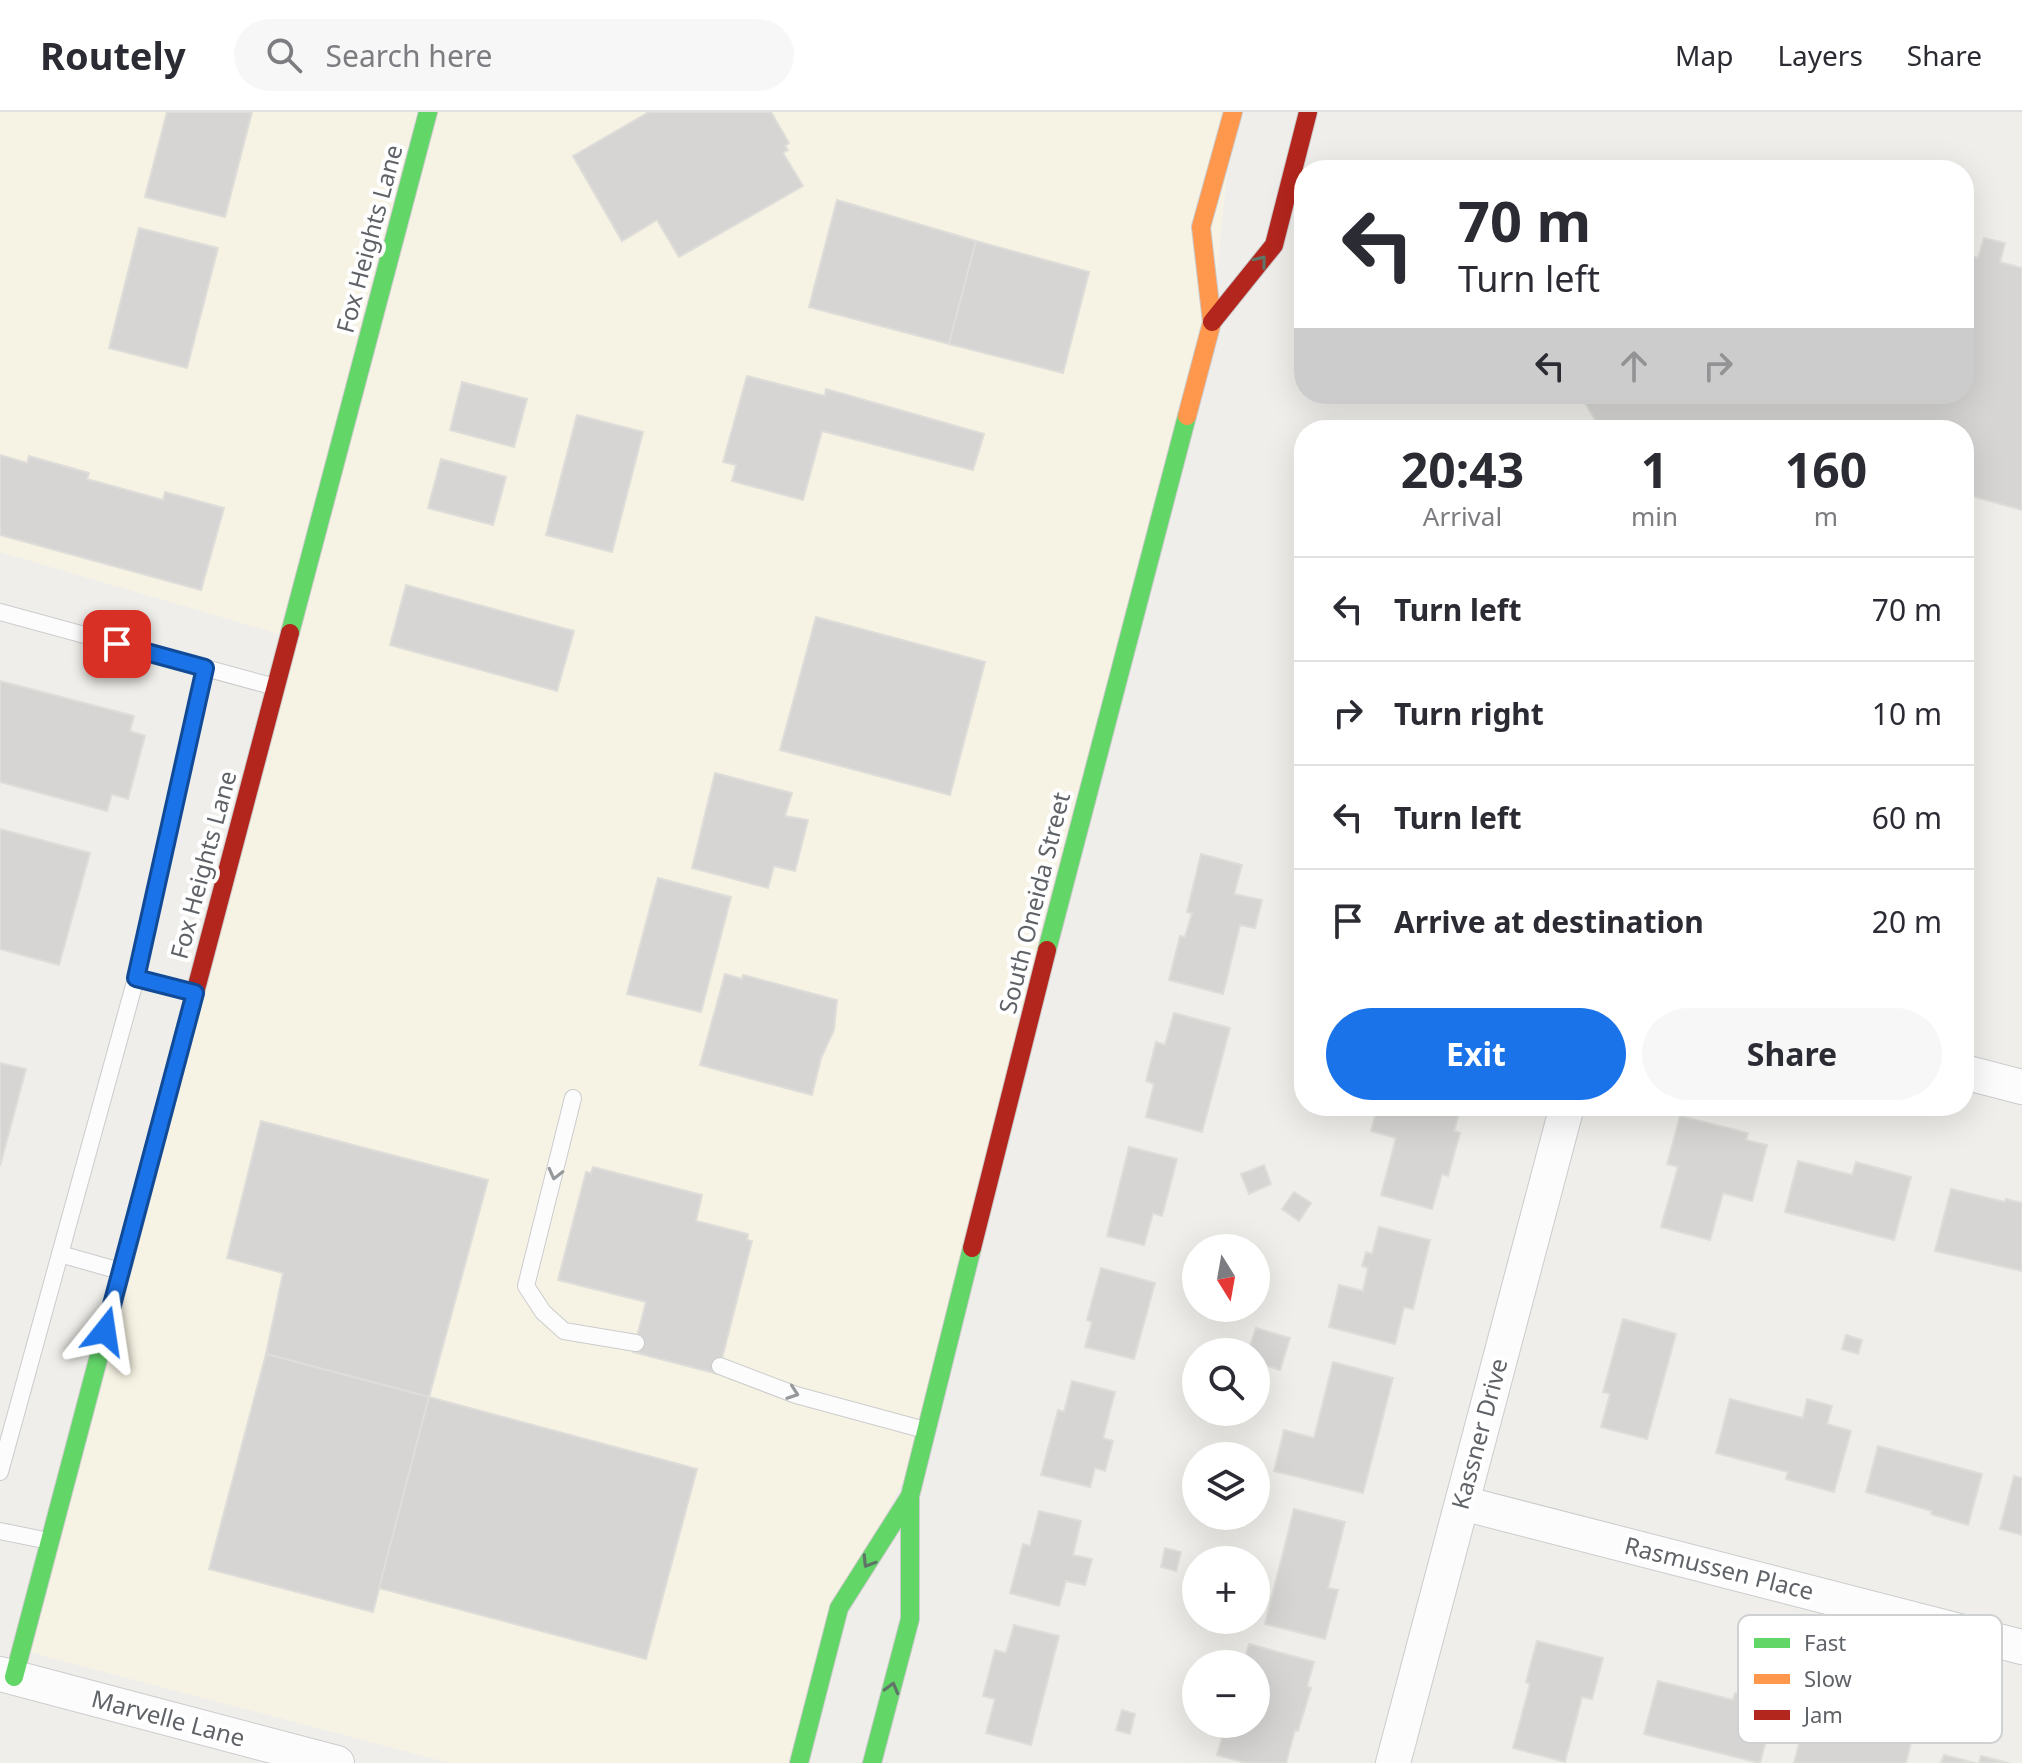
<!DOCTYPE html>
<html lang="en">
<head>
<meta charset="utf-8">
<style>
	:root { --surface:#fff; --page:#f7f7f7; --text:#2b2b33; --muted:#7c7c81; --line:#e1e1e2; --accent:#1a73e8 }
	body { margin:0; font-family:"Noto Sans",sans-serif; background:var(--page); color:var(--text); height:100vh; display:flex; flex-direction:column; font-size:30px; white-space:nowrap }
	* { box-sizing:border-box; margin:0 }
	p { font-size:26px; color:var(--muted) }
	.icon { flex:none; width:44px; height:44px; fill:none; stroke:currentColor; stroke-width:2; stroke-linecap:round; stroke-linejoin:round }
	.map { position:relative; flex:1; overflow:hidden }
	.side { position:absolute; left:1294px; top:308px; width:680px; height:696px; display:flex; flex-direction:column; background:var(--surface); border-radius:32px; box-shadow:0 8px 32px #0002 }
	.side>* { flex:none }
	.hud { position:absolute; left:1294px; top:48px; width:680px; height:244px; border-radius:32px; box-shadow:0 8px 32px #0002; background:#fff; color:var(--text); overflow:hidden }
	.needle { width:52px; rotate:169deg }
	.fabs { position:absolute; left:1182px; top:1122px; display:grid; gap:16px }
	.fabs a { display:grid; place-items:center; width:88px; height:88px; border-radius:50%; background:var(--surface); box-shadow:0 8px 32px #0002; font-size:40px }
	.pin { position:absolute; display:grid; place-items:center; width:68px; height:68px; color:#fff; margin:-34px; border-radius:16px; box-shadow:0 4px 12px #0006 }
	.me { position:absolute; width:88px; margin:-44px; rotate:15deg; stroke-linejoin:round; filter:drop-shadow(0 0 6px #0008) }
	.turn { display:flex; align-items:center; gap:28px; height:168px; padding:0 32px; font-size:36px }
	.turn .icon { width:104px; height:104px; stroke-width:2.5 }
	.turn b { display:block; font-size:56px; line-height:68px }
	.lanes { display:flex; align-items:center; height:76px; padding:0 32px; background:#0003; justify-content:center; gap:40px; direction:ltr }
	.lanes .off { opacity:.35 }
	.eta { display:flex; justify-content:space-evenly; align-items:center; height:136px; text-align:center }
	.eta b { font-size:48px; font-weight:700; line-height:56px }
	.cta { display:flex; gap:16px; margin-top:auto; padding:16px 32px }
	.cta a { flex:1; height:92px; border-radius:48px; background:var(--accent); color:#fff; font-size:32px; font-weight:700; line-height:92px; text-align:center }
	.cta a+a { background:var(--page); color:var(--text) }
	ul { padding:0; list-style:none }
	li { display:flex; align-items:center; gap:24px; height:104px; padding:0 32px; border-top:2px solid var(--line) }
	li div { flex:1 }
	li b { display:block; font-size:30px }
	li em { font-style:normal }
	header { display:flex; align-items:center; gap:48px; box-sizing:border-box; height:112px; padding:0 40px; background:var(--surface); border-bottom:2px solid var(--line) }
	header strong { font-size:38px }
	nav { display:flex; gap:44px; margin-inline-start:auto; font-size:28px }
	.search { width:560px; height:72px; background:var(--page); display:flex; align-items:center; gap:20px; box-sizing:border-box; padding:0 28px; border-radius:44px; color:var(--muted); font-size:30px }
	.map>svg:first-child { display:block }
</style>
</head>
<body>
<header>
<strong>Routely</strong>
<div class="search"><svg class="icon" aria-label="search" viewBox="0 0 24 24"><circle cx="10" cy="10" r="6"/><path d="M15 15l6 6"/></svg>Search here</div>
<nav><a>Map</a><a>Layers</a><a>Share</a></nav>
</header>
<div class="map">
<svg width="2022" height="1651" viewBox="0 0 2022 1651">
	<rect width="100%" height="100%" fill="#efeeea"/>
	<path fill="#f7f3e4" d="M0,0H1233L1212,210L928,1319L839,1497L799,1651H450L21,1538L289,525L0,440Z"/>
	<g fill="#d6d5d3" stroke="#deddd9" stroke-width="2">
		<path d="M167,0H252L225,105L145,85Z"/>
		<path d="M649,0H771L789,31L785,34L788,38L783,41L803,74L679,145L657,108L622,129L573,44Z"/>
		<path d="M837,88L976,129L949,232L809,195Z"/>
		<path d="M139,116L218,136L187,256L109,236Z"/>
		<path d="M1984,126L2005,131L2000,150L2022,156V398L1964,382V318H1601L1580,282H1964V142L1978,146Z"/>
		<path d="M976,129L1089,160L1063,261L949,232Z"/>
		<path d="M747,264L825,284L826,277L984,322L973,358L822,319L803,388L732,369L736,353L723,350Z"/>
		<path d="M462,270L527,287L514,335L450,318Z"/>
		<path d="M577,303L643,320L612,440L546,423Z"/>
		<path d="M0,343L27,351L29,344L89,361L87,367L163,388L165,380L224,396L201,478L0,423Z"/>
		<path d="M441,347L506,365L493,413L428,396Z"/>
		<path d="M406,473L574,519L557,579L390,533Z"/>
		<path d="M816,505L985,550L950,683L780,638Z"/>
		<path d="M0,569L134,604L130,619L145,624L128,687L112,682L107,699L0,670Z"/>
		<path d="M715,661L792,681L785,704L808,708L795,759L774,754L768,776L692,756Z"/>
		<path d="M0,717L90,741L59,853L0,837Z"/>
		<path d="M1201,742L1242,753L1234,782L1262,788L1255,816L1240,813L1223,882L1169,868L1180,824L1185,825L1192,801L1187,800Z"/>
		<path d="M658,766L731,785L701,900L627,882Z"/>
		<path d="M725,862L742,867L743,863L837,888L834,918L821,946L812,983L700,953Z"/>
		<path d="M1174,901L1230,916L1202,1020L1146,1005L1154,972L1146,969L1156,930L1165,933Z"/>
		<path d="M0,951L26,957L0,1054Z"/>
		<path d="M1378,994L1405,998L1406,994H1461L1454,1019L1460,1021L1448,1064L1442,1062L1432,1097L1381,1083L1396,1026L1371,1019Z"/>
		<path d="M1680,1004L1748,1021L1746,1028L1767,1033L1752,1089L1723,1081L1710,1128L1661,1115L1678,1055L1667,1052Z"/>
		<path d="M261,1009L488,1068L429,1285L266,1242L283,1161L227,1146Z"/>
		<path d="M1129,1035L1177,1047L1162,1104L1153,1101L1144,1133L1107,1124Z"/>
		<path d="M1798,1049L1852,1063L1856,1050L1911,1065L1894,1128L1785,1100Z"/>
		<path d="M1264,1053L1271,1072L1249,1082L1241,1062Z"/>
		<path d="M593,1055L702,1083L696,1109L748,1122L747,1128L752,1129L718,1262L633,1240L646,1190L558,1168L586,1060L591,1061Z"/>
		<path d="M1951,1077L2005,1090L2006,1087L2022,1091V1159L1935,1139Z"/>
		<path d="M1294,1080L1311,1091L1299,1109L1282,1097Z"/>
		<path d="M1379,1115L1430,1128L1413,1197L1404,1195L1395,1232L1329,1215L1339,1173L1363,1179L1368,1156L1362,1154L1366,1140L1372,1142Z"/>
		<path d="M1101,1156L1155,1171L1134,1247L1085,1235L1092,1210L1087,1208Z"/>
		<path d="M1623,1207L1676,1222L1647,1327L1601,1315L1610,1282L1603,1280Z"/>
		<path d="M1256,1216L1290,1226L1280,1258L1256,1250V1240H1248Z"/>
		<path d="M1846,1223L1862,1228L1858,1242L1842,1237Z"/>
		<path d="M266,1242L429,1285L373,1500L209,1457Z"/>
		<path d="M1333,1250L1393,1266L1363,1381L1274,1359L1284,1318L1314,1326Z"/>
		<path d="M1072,1269L1115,1280L1103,1326L1113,1329L1105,1359L1095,1356L1090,1375L1041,1363L1058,1298L1064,1300Z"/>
		<path d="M429,1285L697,1357L646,1547L379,1476Z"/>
		<path d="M1730,1287L1803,1306L1807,1287L1832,1294L1827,1312L1851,1319L1834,1380L1786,1367L1788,1360L1716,1341Z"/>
		<path d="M1878,1334L1982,1362L1968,1413L1931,1402L1932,1399L1866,1380Z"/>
		<path d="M2014,1364L2022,1366V1423L2000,1417Z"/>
		<path d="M1294,1397L1345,1410L1328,1476L1338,1478L1325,1527L1265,1512Z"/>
		<path d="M1039,1399L1081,1409L1073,1443L1092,1447L1085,1473L1066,1469L1059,1494L1010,1481L1023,1432L1030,1434Z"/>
		<path d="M1165,1436L1181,1440L1176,1459L1161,1455Z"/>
		<path d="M1014,1513L1059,1524L1031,1633L986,1621L995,1587L983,1584L995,1538L1006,1541Z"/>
		<path d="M1537,1529L1603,1546L1592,1587L1582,1585L1565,1650L1513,1636L1530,1572L1526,1570Z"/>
		<path d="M1249,1532L1314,1550L1307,1574L1311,1576L1298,1619L1295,1618L1286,1651H1246L1217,1643L1226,1612H1256V1552H1243Z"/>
		<path d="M1658,1569L1733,1588L1735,1581L1776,1591L1760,1651L1644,1622Z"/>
		<path d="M1122,1598L1135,1602L1130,1622L1116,1618Z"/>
		<path d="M1807,1600L1912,1626L1906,1651H1794Z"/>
		<path d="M1944,1643L1975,1651H1941Z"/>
		<path d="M1981,1644L2009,1651H1979Z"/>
	</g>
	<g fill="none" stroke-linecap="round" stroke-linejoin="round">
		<defs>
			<g id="lane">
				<path d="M0,500L275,575"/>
				<path d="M136,866L192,880"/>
				<path d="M573,986L526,1174L543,1200L564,1219L636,1231"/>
				<path d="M60,1142L120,1159"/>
				<path d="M720,1254L796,1283L925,1318"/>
				<path d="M0,1360L136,866L205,556"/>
				<path d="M0,1419L49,1429"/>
			</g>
			<g id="street">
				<path d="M1964,960L2022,975"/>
				<path d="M1462,1391L2022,1535"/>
				<path d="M0,1562L337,1651"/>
				<path d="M1393,1651L1567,994"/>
			</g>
			<g id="fast">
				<path d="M290,521L428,0"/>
				<path d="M1047,838L1187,304"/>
				<path d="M14,1565L191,896"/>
				<path d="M799,1651L839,1496L910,1384"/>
				<path d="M872,1651L910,1507V1384L972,1136"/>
			</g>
			<path id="slow" d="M1187,304L1212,210L1201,115L1233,0"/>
			<g id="jam">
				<path d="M1212,210L1274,133L1308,0"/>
				<path d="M191,896L290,521"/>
				<path d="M972,1136L1047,838"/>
			</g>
		</defs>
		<use href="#lane" stroke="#cbcccc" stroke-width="18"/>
		<use href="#street" stroke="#cbcccc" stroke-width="36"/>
		<use href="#fast" stroke="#cacacb" stroke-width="20"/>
		<use href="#slow" stroke="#cacacb" stroke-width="20"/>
		<use href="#jam" stroke="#cacacb" stroke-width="20"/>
		<use href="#lane" stroke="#fdfcfc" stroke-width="16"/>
		<use href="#street" stroke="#fdfcfc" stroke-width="34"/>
		<use href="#fast" stroke="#63d668" stroke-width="18"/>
		<use href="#slow" stroke="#ff974d" stroke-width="18"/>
		<use href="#jam" stroke="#b3261e" stroke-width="18"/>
	</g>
	<defs><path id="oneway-chevron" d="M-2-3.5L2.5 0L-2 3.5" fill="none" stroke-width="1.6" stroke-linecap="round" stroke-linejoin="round" transform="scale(2)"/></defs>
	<g stroke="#607468">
		<use href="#oneway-chevron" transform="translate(1261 149) rotate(-51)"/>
		<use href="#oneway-chevron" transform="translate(868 1450) rotate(122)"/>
		<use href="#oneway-chevron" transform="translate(892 1576) rotate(-75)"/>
	</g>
	<g stroke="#96999c">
		<use href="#oneway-chevron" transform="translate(555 1062) rotate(104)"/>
		<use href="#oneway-chevron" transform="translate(793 1281) rotate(19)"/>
	</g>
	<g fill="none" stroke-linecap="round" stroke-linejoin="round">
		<defs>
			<path id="route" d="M105,1219L195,881L136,866L205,556L117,532"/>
		</defs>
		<use href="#route" stroke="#114b97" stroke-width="20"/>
		<use href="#route" stroke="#1a73e8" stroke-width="14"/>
	</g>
	<g text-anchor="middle" stroke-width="8" stroke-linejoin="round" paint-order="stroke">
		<g font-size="24" fill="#5f6368" stroke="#fff">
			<text transform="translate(370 127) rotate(-75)" y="8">Fox Heights Lane</text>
			<text transform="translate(204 753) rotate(-75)" y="8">Fox Heights Lane</text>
			<text transform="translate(1035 791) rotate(-76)" y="8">South Oneida Street</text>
			<text transform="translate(1480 1322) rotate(-75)" y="8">Kassner Drive</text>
			<text transform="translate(1719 1457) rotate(14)" y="8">Rasmussen Place</text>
			<text transform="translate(168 1607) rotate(15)" y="8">Marvelle Lane</text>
		</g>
	</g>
	<rect x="1738" y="1503" width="264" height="128" rx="12" fill="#fff" stroke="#cfd0d2" stroke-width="2"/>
	<rect x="1754" y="1526" width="36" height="10" fill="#63d668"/>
	<rect x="1754" y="1562" width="36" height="10" fill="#ff974d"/>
	<rect x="1754" y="1598" width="36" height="10" fill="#b3261e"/>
	<g font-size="22" fill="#5f6368">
		<text x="1804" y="1539">Fast</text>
		<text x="1804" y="1575">Slow</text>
		<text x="1804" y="1611">Jam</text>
	</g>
</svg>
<div class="fabs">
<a><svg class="needle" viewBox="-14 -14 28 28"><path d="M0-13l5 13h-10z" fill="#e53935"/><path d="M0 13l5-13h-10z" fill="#7c7c81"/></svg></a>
<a><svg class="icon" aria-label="search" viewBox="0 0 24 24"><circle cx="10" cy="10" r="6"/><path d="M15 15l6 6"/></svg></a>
<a><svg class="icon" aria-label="layers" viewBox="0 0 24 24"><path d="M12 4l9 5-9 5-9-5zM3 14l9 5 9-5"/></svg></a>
<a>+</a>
<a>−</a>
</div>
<div class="pin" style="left:117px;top:532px;background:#d93025"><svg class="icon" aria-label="arrive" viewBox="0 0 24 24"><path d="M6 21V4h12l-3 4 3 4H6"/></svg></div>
<svg class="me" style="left:105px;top:1219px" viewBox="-20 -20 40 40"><path d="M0-17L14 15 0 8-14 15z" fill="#1a73e8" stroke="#fff" stroke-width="4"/></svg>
<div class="hud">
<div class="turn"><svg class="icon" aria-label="left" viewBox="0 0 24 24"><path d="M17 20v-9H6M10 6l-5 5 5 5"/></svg><div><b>70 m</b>Turn left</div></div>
<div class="lanes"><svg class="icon" aria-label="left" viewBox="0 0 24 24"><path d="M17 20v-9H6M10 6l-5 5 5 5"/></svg><svg class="icon off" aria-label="ahead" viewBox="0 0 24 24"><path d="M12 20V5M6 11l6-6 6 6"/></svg><svg class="icon off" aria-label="right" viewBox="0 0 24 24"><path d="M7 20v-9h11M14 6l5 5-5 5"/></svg></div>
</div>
<section class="side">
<div class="eta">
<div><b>20:43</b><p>Arrival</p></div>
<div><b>1</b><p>min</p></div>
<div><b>160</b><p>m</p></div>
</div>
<ul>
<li><svg class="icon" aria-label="left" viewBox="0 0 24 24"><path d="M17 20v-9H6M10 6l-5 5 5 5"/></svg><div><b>Turn left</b></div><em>70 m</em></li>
<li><svg class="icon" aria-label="right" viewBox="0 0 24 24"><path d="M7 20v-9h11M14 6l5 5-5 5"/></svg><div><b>Turn right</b></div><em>10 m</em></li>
<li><svg class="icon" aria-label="left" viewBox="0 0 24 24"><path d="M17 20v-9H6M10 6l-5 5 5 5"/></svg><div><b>Turn left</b></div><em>60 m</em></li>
<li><svg class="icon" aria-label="arrive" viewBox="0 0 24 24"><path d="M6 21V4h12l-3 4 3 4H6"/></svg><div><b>Arrive at destination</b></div><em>20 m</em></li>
</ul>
<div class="cta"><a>Exit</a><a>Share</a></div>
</section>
</div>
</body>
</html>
